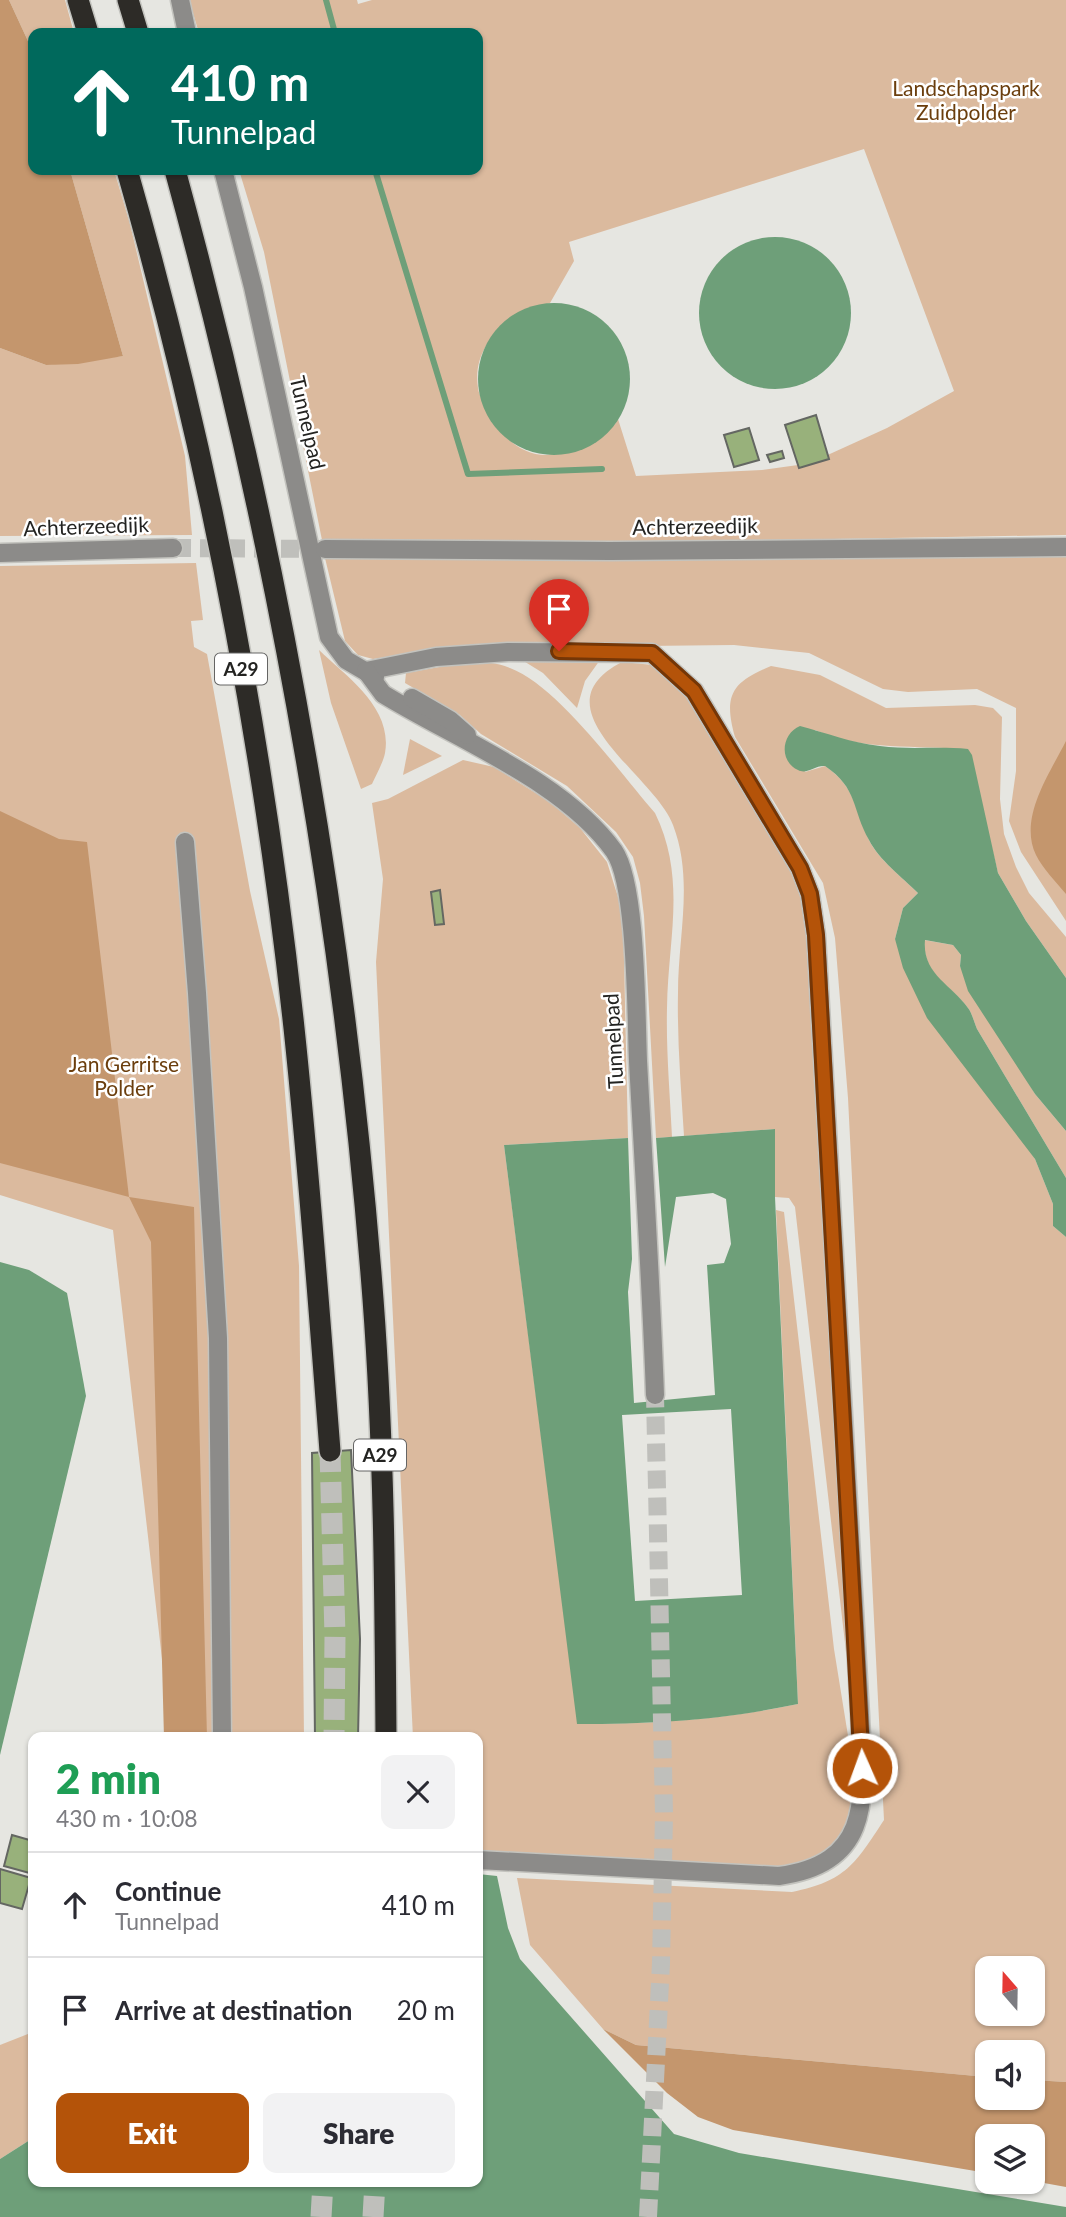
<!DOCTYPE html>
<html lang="en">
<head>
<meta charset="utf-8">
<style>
	:root { --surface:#fff; --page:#f2f2f3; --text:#2b2b33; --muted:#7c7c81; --line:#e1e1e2; --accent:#b45309 }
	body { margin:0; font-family:Lato,sans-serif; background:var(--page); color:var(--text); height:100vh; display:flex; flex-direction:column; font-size:26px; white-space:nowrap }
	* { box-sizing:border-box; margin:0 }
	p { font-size:23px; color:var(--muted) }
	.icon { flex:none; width:38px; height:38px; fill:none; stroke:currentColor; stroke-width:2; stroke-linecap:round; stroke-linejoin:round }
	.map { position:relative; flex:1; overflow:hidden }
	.panel { position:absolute; left:28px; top:1732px; width:455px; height:455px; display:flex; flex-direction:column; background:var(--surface); border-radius:14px; box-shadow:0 2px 5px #0004 }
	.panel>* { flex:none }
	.hud { position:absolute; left:28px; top:28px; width:455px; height:147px; border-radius:14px; box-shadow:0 2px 5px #0004; background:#00695c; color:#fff; overflow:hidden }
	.needle { width:46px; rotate:340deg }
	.fabs { position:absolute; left:975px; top:1956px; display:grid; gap:14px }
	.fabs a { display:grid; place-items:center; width:70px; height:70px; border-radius:14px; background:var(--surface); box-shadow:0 2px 5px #0004; font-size:35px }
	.pin { position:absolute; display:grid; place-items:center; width:60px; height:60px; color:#fff; margin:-72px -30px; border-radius:50% 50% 50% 0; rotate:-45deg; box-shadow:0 0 7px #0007 }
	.pin .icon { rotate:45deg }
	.me { position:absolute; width:77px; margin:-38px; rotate:358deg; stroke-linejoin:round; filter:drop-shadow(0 0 5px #0008) }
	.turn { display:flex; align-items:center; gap:24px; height:147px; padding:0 28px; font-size:32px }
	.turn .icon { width:91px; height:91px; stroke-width:2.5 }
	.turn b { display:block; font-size:49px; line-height:60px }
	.round { display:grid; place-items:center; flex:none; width:74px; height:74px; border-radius:14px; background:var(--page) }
	.overview { display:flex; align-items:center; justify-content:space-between; height:119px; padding:0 28px }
	h1 { font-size:42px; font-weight:800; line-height:52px; color:#1e9e55 }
	.primary-button { display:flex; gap:14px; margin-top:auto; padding:14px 28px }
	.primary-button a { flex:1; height:80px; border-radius:14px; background:var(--accent); color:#fff; font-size:28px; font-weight:800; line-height:80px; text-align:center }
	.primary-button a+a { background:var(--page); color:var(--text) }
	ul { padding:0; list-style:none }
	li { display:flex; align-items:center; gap:21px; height:105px; padding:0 28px; border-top:2px solid var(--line) }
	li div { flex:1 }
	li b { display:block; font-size:26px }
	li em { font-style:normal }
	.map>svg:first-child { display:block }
</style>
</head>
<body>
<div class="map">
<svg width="1066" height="2217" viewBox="0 0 1066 2217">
	<rect width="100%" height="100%" fill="#e6e6e1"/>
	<g fill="#dbba9e" fill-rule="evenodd">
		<path d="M9,0H65L74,33H33V52Z"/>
		<path d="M189,0H357L358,4L372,0H1066V535L613,543L322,540L264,252L239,170H478V33H199ZM864,149L954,391L887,428L799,468L798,465L762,470L636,476L618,419L615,424C602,430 557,455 546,455C522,455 502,437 492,417C487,408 479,397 478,388C471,343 512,311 550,303L574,261L569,242Z"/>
		<path d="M70,170H114L130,224L185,456L192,535L0,536V348L46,365L123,356Z"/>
		<path d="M1066,557V921L1021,852L1009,821L1016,771V708L977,689L908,692L883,689L809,653L734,645L449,648L373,659L358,655L345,641L325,558Z"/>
		<path d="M196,563L203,620L191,621L194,647L207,654L250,891L279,1019L299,1266L304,1738H171L113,1230L0,1195V566Z"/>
		<path d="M319,650C347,677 393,708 385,753C383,763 376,775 372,784L361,789L331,703Z"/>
		<path d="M522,660H600L585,681L577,708L543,673Z"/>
		<path d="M467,662C483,662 496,662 510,668C558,686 620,773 655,813C687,879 668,938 667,1008C666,1051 670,1094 672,1137L656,1138L644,916L640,883L633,857L616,832L567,786L481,734L460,715L405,683L406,673Z"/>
		<path d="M622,662L653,665L679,683L795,873L808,916L849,1653L846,1652L795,1207L789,1198L775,1197L774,1129L684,1136C681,1088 677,1040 678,993C678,936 694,880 673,825C654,774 533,708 622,662Z"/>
		<path d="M771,666L820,675L886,708L975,705L993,708L1002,717L1000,799L1004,834L1016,867L1029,893L1066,937V978L1026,921L998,873L968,750C916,744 864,752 815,730L805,772L825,766C857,788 854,809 869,840C878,859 903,878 918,893L903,908L895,939L1035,1159L1053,1204V1226L1066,1237V2082L1033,2080L1032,2053H987V2077L636,2045L603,2029L530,1945L517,1878L792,1892C846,1881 855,1864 884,1820L848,1098L835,938L823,883L735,737C723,695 732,682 771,666ZM987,1969H1032V2014H987Z"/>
		<path d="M410,739L442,756L403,775Z"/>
		<path d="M463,760L494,767L550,802L580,828L607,862L623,913L628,1138L504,1145L578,1724C658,1724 719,1720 798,1704L776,1210L784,1212L834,1649L854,1773L852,1835L802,1871L478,1856V1738H413L376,962L383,879L372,803L388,799Z"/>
		<path d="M924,940L953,945L961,955L960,966L1035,1094L1066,1131V1178L977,1029C974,1022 972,1013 968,1008C950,983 924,978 924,940Z"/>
		<path d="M33,2032V2138L0,2159V2045Z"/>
	</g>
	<g fill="#c4966d">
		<path d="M0,0H9L33,52V170H70L123,356L78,364L46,365L0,348Z"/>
		<path d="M1066,741V894C1056,882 1043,869 1036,855C1018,818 1050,773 1066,741Z"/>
		<path d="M0,811L59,839L87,842L129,1197L194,1207L207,1738H164L151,1242L129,1197L0,1163Z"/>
		<path d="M603,2029L636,2045L987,2077V2098H1032L1033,2080L1066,2082V2187L1033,2181L1032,2137H987V2173L733,2130L698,2117L667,2093Z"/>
	</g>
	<g fill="#6e9f79" fill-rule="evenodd">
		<circle cx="775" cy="313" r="76"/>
		<circle cx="554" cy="379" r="76"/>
		<path d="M800,726C827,733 851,743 880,746C909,750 939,746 968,749L972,755L998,873L1026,921L1066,978V1131L1035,1094L968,991L960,966L961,955L953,945L925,940C922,974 951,984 968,1008C972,1013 974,1022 977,1029L1066,1178V1237L1053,1226V1204L1035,1159L927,1018L903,968L895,939L903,908L918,893C902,877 879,860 869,840C852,810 858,788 825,766C815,765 807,775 798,770C778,761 782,733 800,726Z"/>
		<path d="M775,1129V1197L798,1704C721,1720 656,1724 577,1724L504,1145L628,1138L632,1259L628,1292L634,1403L715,1395L707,1265L724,1263L731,1244L726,1199L713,1193L676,1197L665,1267L656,1138ZM731,1409L742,1595L635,1601L622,1415Z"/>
		<path d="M0,1262L29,1270L67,1293L86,1396L0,1755Z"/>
		<path d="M478,1874L497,1876L508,1928L520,1959L674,2134L739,2153L1066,2207V2217H0V2159L33,2138V2182H478Z"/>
	</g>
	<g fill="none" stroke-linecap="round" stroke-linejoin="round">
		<g stroke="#6e9f79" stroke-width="6">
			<path d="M326,0L335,33"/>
			<path d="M375,170L468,474L602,469"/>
		</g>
	</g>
	<g fill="#98b17b" stroke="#646762" stroke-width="2">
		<path d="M816,415L829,459L799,468L785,425Z"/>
		<path d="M749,428L759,460L734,467L724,435Z"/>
		<path d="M782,451L784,458L770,462L767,455Z"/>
		<path d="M440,890L444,924L435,925L431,892Z"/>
		<path d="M351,1450L360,1639L358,1738H315L312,1453Z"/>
		<path d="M12,1835L33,1841V1874L4,1866Z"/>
		<path d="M0,1869L31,1878L22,1909L0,1903Z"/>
	</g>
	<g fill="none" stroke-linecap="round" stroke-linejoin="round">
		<g stroke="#bfbfbb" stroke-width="18" stroke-dasharray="18 9" stroke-linecap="butt">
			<path d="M173,548L325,549"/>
			<path d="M648,2217L661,1963L664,1814L655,1395"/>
		</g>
		<g stroke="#bfbfbb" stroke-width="21" stroke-dasharray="21 10" stroke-linecap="butt">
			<path d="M330,1451L335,1636L334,1738"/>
			<path d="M321,2217L323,2182"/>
			<path d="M373,2217L375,2182"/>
		</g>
		<defs>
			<g id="minor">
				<path d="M180,0L187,33"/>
				<path d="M223,170L253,287L329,637L346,660L375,677"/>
				<path d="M325,549L610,551L1066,547"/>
				<path d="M0,553L173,548"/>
				<path d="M366,671L436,657L508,652L652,653L694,691L800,868L810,894L816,935L860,1715C863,1791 877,1863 779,1876L478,1860"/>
				<path d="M366,671L383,694C456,739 564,781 614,851C637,884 636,1015 638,1061C644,1172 651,1284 655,1395"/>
				<path d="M412,698L450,720L467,735"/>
				<path d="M185,842L197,993L218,1338L222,1738"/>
			</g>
			<g id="motorway">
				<path d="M78,0L88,33"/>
				<path d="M128,0L138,33"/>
				<path d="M127,170C207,449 263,739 294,1028C309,1169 319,1310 330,1451"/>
				<path d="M175,170C276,539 344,917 373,1299C384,1445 385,1592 386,1738"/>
			</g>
		</defs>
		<use href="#minor" stroke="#c3c3be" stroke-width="21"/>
		<use href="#motorway" stroke="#c3c3be" stroke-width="24"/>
		<use href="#minor" stroke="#8c8b89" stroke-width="18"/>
		<use href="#motorway" stroke="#2d2b27" stroke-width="21"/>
	</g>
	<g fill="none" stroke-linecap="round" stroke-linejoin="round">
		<defs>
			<path id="route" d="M559,651L652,653L694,691L800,868L810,894L816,935L862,1768"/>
		</defs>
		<use href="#route" stroke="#753606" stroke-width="18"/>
		<use href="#route" stroke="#b45309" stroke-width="12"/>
	</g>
	<g text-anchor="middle" stroke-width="5" stroke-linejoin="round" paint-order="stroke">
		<g fill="#fff" stroke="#656564" stroke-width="2">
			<rect x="215" y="653.5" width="52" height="31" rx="5"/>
			<rect x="354" y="1439.5" width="52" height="31" rx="5"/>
		</g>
		<g font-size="19" font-weight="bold" fill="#232321">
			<text x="241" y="676">A29</text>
			<text x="380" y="1462">A29</text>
		</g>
		<g font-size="21" fill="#6b3e0d" stroke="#fff">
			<text x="966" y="96">Landschapspark<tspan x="966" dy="24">Zuidpolder</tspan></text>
			<text x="124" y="1072">Jan Gerritse<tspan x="124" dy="24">Polder</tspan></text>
		</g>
		<g font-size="21" fill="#232321" stroke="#fff">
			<text transform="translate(307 423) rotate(77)" y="7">Tunnelpad</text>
			<text transform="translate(86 527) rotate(-2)" y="7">Achterzeedijk</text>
			<text transform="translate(695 527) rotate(-1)" y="7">Achterzeedijk</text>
			<text transform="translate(614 1041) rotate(-93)" y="7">Tunnelpad</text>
		</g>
	</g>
</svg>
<div class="fabs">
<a><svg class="needle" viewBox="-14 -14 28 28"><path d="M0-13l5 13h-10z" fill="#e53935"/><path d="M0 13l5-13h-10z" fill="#7c7c81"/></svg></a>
<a><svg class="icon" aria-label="sound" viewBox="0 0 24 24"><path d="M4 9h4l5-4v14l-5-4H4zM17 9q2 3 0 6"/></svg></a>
<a><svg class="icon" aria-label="layers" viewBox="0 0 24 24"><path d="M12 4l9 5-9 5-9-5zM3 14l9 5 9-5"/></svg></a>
</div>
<div class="pin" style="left:559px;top:651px;background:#d93025"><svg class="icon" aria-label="arrive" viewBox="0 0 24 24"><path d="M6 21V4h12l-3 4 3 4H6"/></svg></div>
<svg class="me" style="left:862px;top:1768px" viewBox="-20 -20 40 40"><circle r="17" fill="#b45309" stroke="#fff" stroke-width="3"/><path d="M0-11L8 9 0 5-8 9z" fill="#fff"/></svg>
<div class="hud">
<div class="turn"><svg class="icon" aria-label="ahead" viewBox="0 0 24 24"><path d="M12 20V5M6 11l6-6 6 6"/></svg><div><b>410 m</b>Tunnelpad</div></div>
</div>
<section class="panel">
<div class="overview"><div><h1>2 min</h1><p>430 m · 10:08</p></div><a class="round"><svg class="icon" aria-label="close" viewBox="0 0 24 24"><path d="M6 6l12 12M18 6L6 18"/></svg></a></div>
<ul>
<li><svg class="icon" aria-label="ahead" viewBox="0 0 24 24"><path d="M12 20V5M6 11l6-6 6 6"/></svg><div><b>Continue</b><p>Tunnelpad</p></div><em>410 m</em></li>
<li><svg class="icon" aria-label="arrive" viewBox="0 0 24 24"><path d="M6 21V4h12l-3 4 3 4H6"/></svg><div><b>Arrive at destination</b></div><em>20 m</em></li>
</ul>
<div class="primary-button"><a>Exit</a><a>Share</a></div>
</section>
</div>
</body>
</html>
